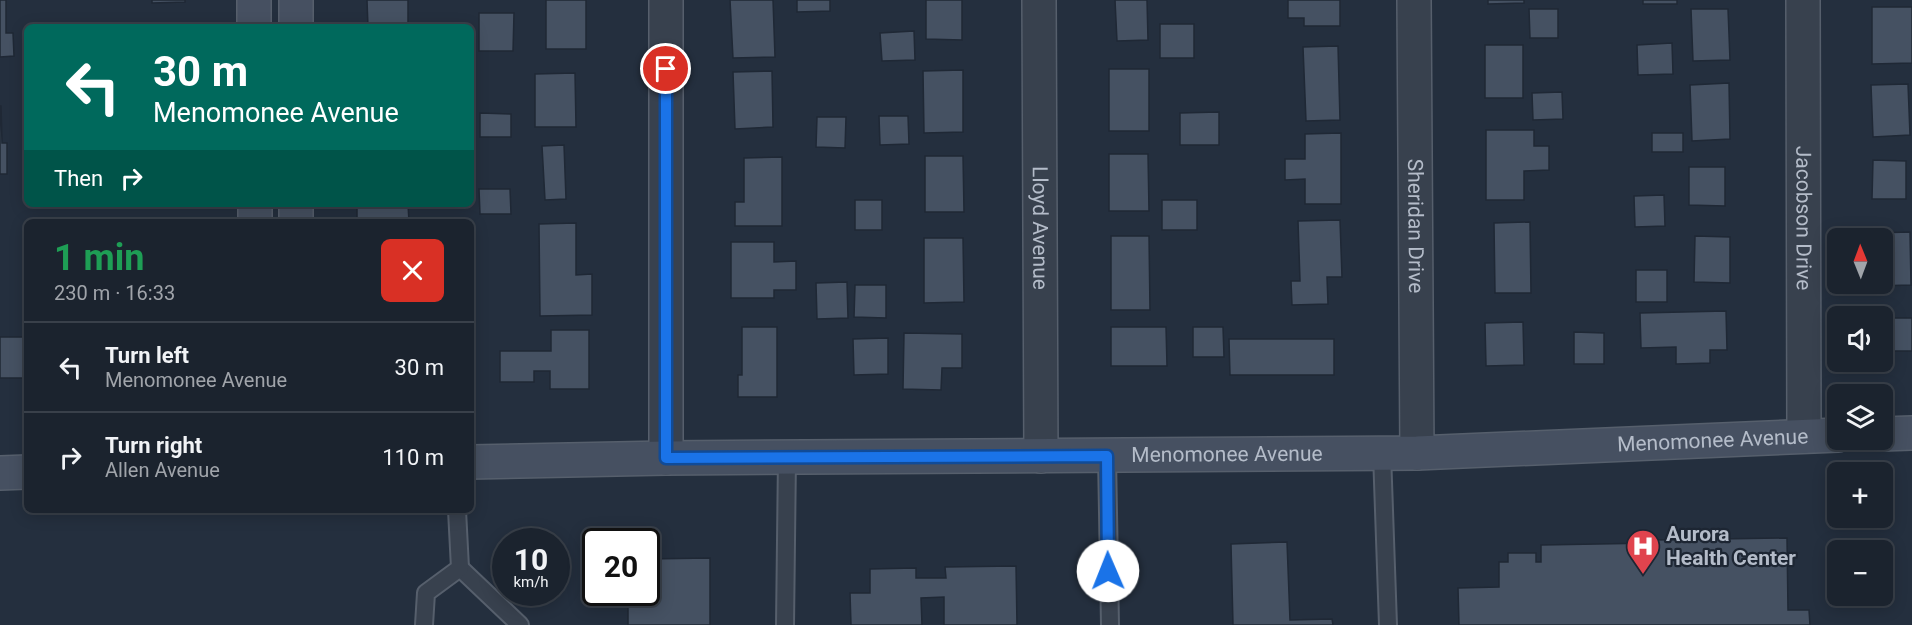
<!DOCTYPE html>
<html lang="en">
<head>
<meta charset="utf-8">
<style>
	:root { --surface:#1b232e; --page:#242b36; --text:#f1f3f6; --muted:#a0a4aa; --line:#39404a }
	body { margin:0; font-family:Roboto,sans-serif; background:var(--page); color:var(--text); height:100vh; display:flex; flex-direction:column; font-size:22px; white-space:nowrap }
	* { box-sizing:border-box; margin:0 }
	p { font-size:20px; color:var(--muted) }
	.icon { flex:none; width:33px; height:33px; fill:none; stroke:currentColor; stroke-width:2; stroke-linecap:round; stroke-linejoin:round }
	.map { position:relative; flex:1; overflow:hidden }
	.side { position:absolute; left:24px; top:219px; width:450px; height:294px; display:flex; flex-direction:column; background:var(--surface); border-radius:9px; box-shadow:0 3px 15px #0003,0 0 0 2px var(--line) }
	.side>* { flex:none }
	.top-card { position:absolute; left:24px; top:24px; width:450px; height:183px; border-radius:9px; box-shadow:0 3px 15px #0003,0 0 0 2px var(--line); background:#00695c; color:#fff; overflow:hidden }
	.needle { width:39px; rotate:359deg }
	.fabs { position:absolute; left:1827px; top:228px; display:grid; gap:12px }
	.fabs a { display:grid; place-items:center; width:66px; height:66px; border-radius:9px; background:var(--surface); box-shadow:0 3px 15px #0003,0 0 0 2px var(--line); font-size:30px }
	.speed { position:absolute; left:492px; top:528px; display:flex; gap:12px; font-size:30px; font-weight:700; text-align:center }
	.speed>* { display:grid; place-content:center; width:78px; height:78px; border-radius:50%; background:var(--surface); box-shadow:0 3px 15px #0003,0 0 0 2px var(--line); line-height:1 }
	.speed small { font-size:15px; font-weight:400 }
	.speed .limit { border:3px solid #111; border-radius:9px; background:#fff; color:#111 }
	.pin { position:absolute; display:grid; place-items:center; width:51px; height:51px; color:#fff; margin:-26px; border:3px solid #fff; border-radius:50%; box-shadow:0 2px 6px #0007 }
	.me { position:absolute; width:66px; margin:-33px; rotate:359deg; stroke-linejoin:round; filter:drop-shadow(0 0 4px #0008) }
	.turn { display:flex; align-items:center; gap:21px; height:126px; padding:0 30px; font-size:27px }
	.turn .icon { width:78px; height:78px; stroke-width:2.5 }
	.turn b { display:block; font-size:42px; line-height:51px }
	.then { display:flex; align-items:center; height:57px; padding:0 30px; background:#0003; gap:12px; font-size:22px }
	.round { display:grid; place-items:center; flex:none; width:63px; height:63px; border-radius:9px; background:var(--page) }
	.head { display:flex; align-items:center; justify-content:space-between; height:102px; padding:0 30px }
	h1 { font-size:36px; font-weight:700; line-height:45px; color:#1e9e55 }
	ul { padding:0; list-style:none }
	li { display:flex; align-items:center; gap:18px; height:90px; padding:0 30px; border-top:2px solid var(--line) }
	li div { flex:1 }
	li b { display:block; font-size:22px }
	li em { font-style:normal }
	.map>svg:first-child { display:block }
</style>
</head>
<body>
<div class="map">
<svg width="1912" height="625" viewBox="0 0 1912 625">
	<rect width="100%" height="100%" fill="#242f3e"/>
	<g fill="#455162" stroke="#1f2835" stroke-width="1.5">
		<path d="M0,0H6V33H13L14,56L0,57Z"/>
		<path d="M152,0H185V2L152,3Z"/>
		<path d="M367,0H408V27H368Z"/>
		<rect x="546" y="0" width="40" height="49"/>
		<path d="M730,0H773L775,57L733,58Z"/>
		<path d="M797,0H830V11L797,12Z"/>
		<path d="M926,0H962V40L926,39Z"/>
		<path d="M1115,0H1147L1148,40L1117,41Z"/>
		<path d="M1288,0H1340V26H1304V18H1288Z"/>
		<path d="M1488,0H1524V3L1488,4Z"/>
		<rect x="1643" y="0" width="34" height="4"/>
		<path d="M1872,7H1912V63L1872,64Z"/>
		<path d="M1529,9H1558V38H1530Z"/>
		<path d="M1691,9H1728L1730,60L1693,61Z"/>
		<path d="M479,13H514L513,51H479Z"/>
		<rect x="1160" y="24" width="34" height="34"/>
		<path d="M914,31L915,60L882,61L880,33Z"/>
		<path d="M1672,43L1673,74L1638,75L1637,45Z"/>
		<rect x="1485" y="45" width="38" height="53"/>
		<path d="M1338,46L1340,120L1306,121L1303,47Z"/>
		<rect x="1109" y="69" width="40" height="62"/>
		<path d="M963,70V132L924,133L923,71Z"/>
		<path d="M772,71L773,127L735,129L733,72Z"/>
		<path d="M575,73L576,127H535V74Z"/>
		<path d="M1729,83L1730,139L1692,141L1690,85Z"/>
		<path d="M1908,84L1910,135L1873,137L1871,85Z"/>
		<path d="M1562,92L1563,119L1533,120L1532,93Z"/>
		<path d="M0,106H1L2,143H7V174H0Z"/>
		<path d="M1219,112V145H1180V113Z"/>
		<path d="M480,113L511,114V137H480Z"/>
		<path d="M879,116H908L909,144L880,145Z"/>
		<path d="M817,117H846L845,148L816,147Z"/>
		<path d="M1486,130H1534V146H1549V170L1524,171V200H1486Z"/>
		<path d="M1341,133V204H1305V179L1285,180V159H1305V134Z"/>
		<rect x="1652" y="133" width="31" height="19"/>
		<path d="M564,145L566,199L545,200L542,146Z"/>
		<path d="M1109,154H1148L1149,211H1109Z"/>
		<path d="M925,156H963L964,212H925Z"/>
		<path d="M782,157V226H735V202H744V158Z"/>
		<path d="M1873,160L1906,161V199H1872Z"/>
		<path d="M1689,167H1725V206L1689,205Z"/>
		<path d="M479,189H510L511,214H480Z"/>
		<path d="M1664,195L1665,226L1635,227L1634,196Z"/>
		<rect x="855" y="200" width="27" height="30"/>
		<rect x="1162" y="200" width="35" height="30"/>
		<path d="M357,204H408L409,222H357Z"/>
		<rect x="144" y="219" width="40" height="3"/>
		<path d="M1340,220L1342,277H1327L1328,304L1292,305L1291,281H1300L1298,221Z"/>
		<path d="M1530,222L1531,293H1495L1494,223Z"/>
		<path d="M576,223V275L592,274V315L540,316L539,224Z"/>
		<path d="M1910,232L1911,285L1874,286V284H1882V238H1874V233Z"/>
		<path d="M1111,236H1149L1150,310H1111Z"/>
		<path d="M1695,236L1730,237V283L1694,282Z"/>
		<path d="M924,238H963L964,302L924,303Z"/>
		<path d="M731,242H774V262L796,261V290H774V298H731Z"/>
		<rect x="1636" y="270" width="31" height="32"/>
		<path d="M847,282L848,318L817,319L816,283Z"/>
		<path d="M855,285H886V318L854,317Z"/>
		<path d="M1726,311L1727,350H1710V363L1676,364V347L1641,348L1640,313Z"/>
		<rect x="1882" y="318" width="30" height="33"/>
		<path d="M1523,322L1524,365L1486,366L1485,323Z"/>
		<path d="M742,327H777V397H738V375H742Z"/>
		<path d="M1111,327H1166L1167,366H1111Z"/>
		<path d="M1193,327H1223L1224,357H1193Z"/>
		<path d="M551,330H589V389H550V371H534V382H500V351H551Z"/>
		<path d="M1574,332L1604,333V364H1574Z"/>
		<path d="M904,333L962,334V368H942L941,390L903,389Z"/>
		<path d="M0,337H25L26,378H0Z"/>
		<path d="M888,338V374L854,375L853,339Z"/>
		<path d="M1229,339H1334V375H1230Z"/>
		<path d="M1787,538L1788,610H1809L1810,625H1459L1458,588L1499,587V562H1508V553H1536V562H1541V545L1654,543V540Z"/>
		<path d="M1287,542L1290,620L1332,619L1333,625H1233L1231,544Z"/>
		<path d="M710,558V625H628V592H646V559Z"/>
		<path d="M1016,566L1017,625H944V597L921,598L922,625H851L850,593H870V569L916,568V578H946L945,567Z"/>
	</g>
	<g fill="none" stroke-linecap="round" stroke-linejoin="round">
		<defs>
			<g id="lane">
				<path d="M1382,453L1388,625"/>
				<path d="M1107,456L1110,625"/>
				<path d="M460,568L520,625"/>
				<path d="M424,625L426,593L460,568L457,510"/>
				<path d="M785,625L787,457"/>
			</g>
			<g id="street">
				<path d="M666,0V458"/>
				<path id="s1" d="M1039,0L1041,456"/>
				<path id="s2" d="M1414,0L1417,453"/>
				<path id="s3" d="M1803,0L1804,436"/>
			</g>
			<g id="secondary">
				<path d="M254,0V27"/>
				<path d="M296,27V0"/>
				<path d="M255,204V222"/>
				<path d="M296,222V204"/>
				<path d="M1882,434L1912,433"/>
				<path id="s4" d="M471,462L666,458L1417,453L1838,435"/>
				<path d="M0,473L27,472"/>
			</g>
		</defs>
		<use href="#lane" stroke="#565f6c" stroke-width="20"/>
		<use href="#street" stroke="#565f6c" stroke-width="36"/>
		<use href="#secondary" stroke="#565f6c" stroke-width="36"/>
		<use href="#lane" stroke="#38414e" stroke-width="16"/>
		<use href="#street" stroke="#38414e" stroke-width="33"/>
		<use href="#secondary" stroke="#465061" stroke-width="33"/>
	</g>
	<g fill="none" stroke-linecap="round" stroke-linejoin="round">
		<defs>
			<path id="route" d="M666,69V458L1107,456L1108,571"/>
		</defs>
		<use href="#route" stroke="#114b97" stroke-width="15"/>
		<use href="#route" stroke="#1a73e8" stroke-width="10"/>
	</g>
	<defs>
		<symbol id="hospital-pin" viewBox="-11 -11 22 30"><path d="M0 17L-7.5 6A9.5 9.5 0 1 1 7.5 6Z" fill="#e0444e" stroke="#1d2633"/><path d="M-5-5h3v3.5h4V-5h3V5h-3V1.5h-4V5h-3Z" fill="#fff"/></symbol>
	</defs>
	<g fill-rule="evenodd">
		<use href="#hospital-pin" x="1624" y="527" width="38" height="52"/>
	</g>
	<g text-anchor="middle" stroke-width="4.5" stroke-linejoin="round" paint-order="stroke">
		<g font-size="21" fill="#b4bcc9" stroke="#1d2633">
			<text dy="7" stroke="none"><textPath href="#s3" startOffset="218">Jacobson Drive</textPath></text>
			<text dy="7" stroke="none"><textPath href="#s2" startOffset="226">Sheridan Drive</textPath></text>
			<text dy="7" stroke="none"><textPath href="#s1" startOffset="228">Lloyd Avenue</textPath></text>
			<text dy="7" stroke="none"><textPath href="#s4" startOffset="1242">Menomonee Avenue</textPath></text>
			<text dy="7" stroke="none"><textPath href="#s4" startOffset="756">Menomonee Avenue</textPath></text>
		</g>
		<g font-size="21" font-weight="bold" fill="#b4bcc9" stroke="#1d2633" text-anchor="start">
			<text x="1666" y="541">Aurora<tspan x="1666" dy="24">Health Center</tspan></text>
		</g>
	</g>
</svg>
<div class="fabs">
<a><svg class="needle" viewBox="-14 -14 28 28"><path d="M0-13l5 13h-10z" fill="#e53935"/><path d="M0 13l5-13h-10z" fill="#a0a4aa"/></svg></a>
<a><svg class="icon" aria-label="sound" viewBox="0 0 24 24"><path d="M4 9h4l5-4v14l-5-4H4zM17 9q2 3 0 6"/></svg></a>
<a><svg class="icon" aria-label="layers" viewBox="0 0 24 24"><path d="M12 4l9 5-9 5-9-5zM3 14l9 5 9-5"/></svg></a>
<a>+</a>
<a>−</a>
</div>
<div class="speed"><div>10<small>km/h</small></div><div class="limit">20</div></div>
<div class="pin" style="left:666px;top:69px;background:#d93025"><svg class="icon" aria-label="arrive" viewBox="0 0 24 24"><path d="M6 21V4h12l-3 4 3 4H6"/></svg></div>
<svg class="me" style="left:1108px;top:571px" viewBox="-20 -20 40 40"><circle r="19" fill="#fff"/><path d="M0-13L10 11 0 6-10 11z" fill="#1a73e8"/></svg>
<div class="top-card">
<div class="turn"><svg class="icon" aria-label="left" viewBox="0 0 24 24"><path d="M17 20v-9H6M10 6l-5 5 5 5"/></svg><div><b>30 m</b>Menomonee Avenue</div></div>
<div class="then">Then<svg class="icon" aria-label="right" viewBox="0 0 24 24"><path d="M7 20v-9h11M14 6l5 5-5 5"/></svg></div>
</div>
<section class="side">
<div class="head"><div><h1>1 min</h1><p>230 m · 16:33</p></div><a class="round" style="background:#d93025;color:#fff"><svg class="icon" aria-label="close" viewBox="0 0 24 24"><path d="M6 6l12 12M18 6L6 18"/></svg></a></div>
<ul>
<li><svg class="icon" aria-label="left" viewBox="0 0 24 24"><path d="M17 20v-9H6M10 6l-5 5 5 5"/></svg><div><b>Turn left</b><p>Menomonee Avenue</p></div><em>30 m</em></li>
<li><svg class="icon" aria-label="right" viewBox="0 0 24 24"><path d="M7 20v-9h11M14 6l5 5-5 5"/></svg><div><b>Turn right</b><p>Allen Avenue</p></div><em>110 m</em></li>
</ul>
</section>
</div>
</body>
</html>
